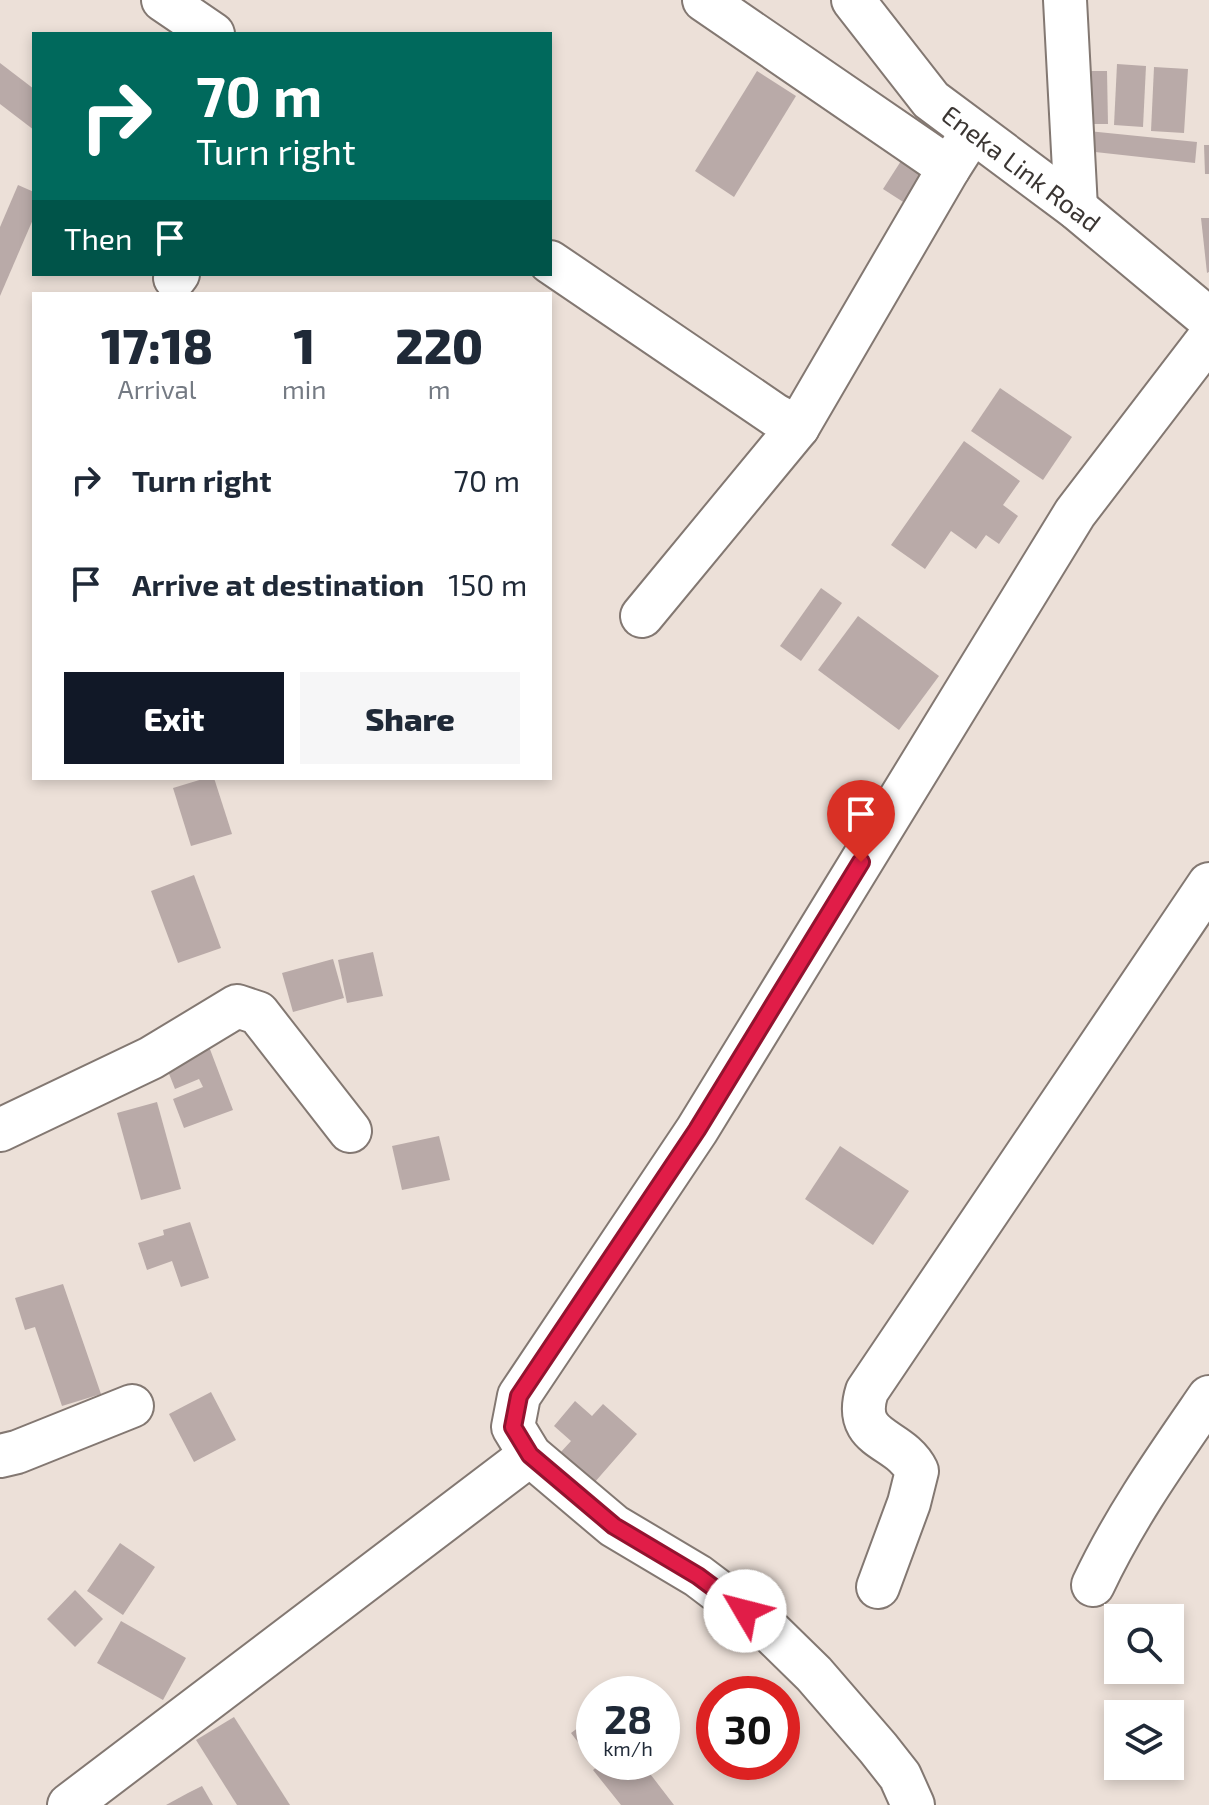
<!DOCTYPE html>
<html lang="en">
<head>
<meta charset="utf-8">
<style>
	:root { --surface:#fff; --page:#f6f6f7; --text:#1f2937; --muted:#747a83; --accent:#111827 }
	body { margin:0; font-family:"Exo 2",sans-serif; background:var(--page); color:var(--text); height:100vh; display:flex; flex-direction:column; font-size:30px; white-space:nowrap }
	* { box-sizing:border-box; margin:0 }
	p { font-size:26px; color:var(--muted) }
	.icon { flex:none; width:44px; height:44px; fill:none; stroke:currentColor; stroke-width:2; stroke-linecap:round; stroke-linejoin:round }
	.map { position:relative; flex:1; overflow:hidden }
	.details { position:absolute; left:32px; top:292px; width:520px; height:488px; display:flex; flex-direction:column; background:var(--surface); border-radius:0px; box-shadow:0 4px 12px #0003 }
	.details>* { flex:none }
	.top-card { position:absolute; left:32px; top:32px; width:520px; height:244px; border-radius:0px; box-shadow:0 4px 12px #0003; background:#00695c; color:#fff; overflow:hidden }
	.tools { position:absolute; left:1104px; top:1604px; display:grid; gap:16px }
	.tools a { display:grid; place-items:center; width:80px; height:80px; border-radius:0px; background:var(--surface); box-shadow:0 4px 12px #0003; font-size:40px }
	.speed { position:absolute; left:576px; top:1676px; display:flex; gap:16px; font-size:40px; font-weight:700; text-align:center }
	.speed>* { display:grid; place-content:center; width:104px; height:104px; border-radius:50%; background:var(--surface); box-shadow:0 4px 12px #0003; line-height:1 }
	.speed small { font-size:20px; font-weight:400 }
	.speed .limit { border:12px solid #d22; background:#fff; color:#111 }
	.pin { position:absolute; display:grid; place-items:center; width:68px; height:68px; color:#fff; margin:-82px -34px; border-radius:50% 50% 50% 0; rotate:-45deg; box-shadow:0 0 8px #0007 }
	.pin .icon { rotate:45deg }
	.me { position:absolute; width:88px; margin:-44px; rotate:307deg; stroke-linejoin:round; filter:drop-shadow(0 0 6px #0008) }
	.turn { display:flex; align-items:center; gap:28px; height:168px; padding:0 32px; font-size:36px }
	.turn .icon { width:104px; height:104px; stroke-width:2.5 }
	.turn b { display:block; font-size:56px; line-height:68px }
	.then { display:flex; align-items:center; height:76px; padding:0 32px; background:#0003; gap:16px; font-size:30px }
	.eta { display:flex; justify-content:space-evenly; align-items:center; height:136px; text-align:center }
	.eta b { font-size:48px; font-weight:800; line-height:56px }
	.action { display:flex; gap:16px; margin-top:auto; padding:16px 32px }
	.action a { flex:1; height:92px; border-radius:0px; background:var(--accent); color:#fff; font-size:32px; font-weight:800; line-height:92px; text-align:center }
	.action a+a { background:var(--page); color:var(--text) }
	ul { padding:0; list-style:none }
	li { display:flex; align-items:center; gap:24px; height:104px; padding:0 32px }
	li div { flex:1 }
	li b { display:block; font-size:30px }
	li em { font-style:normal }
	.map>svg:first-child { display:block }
</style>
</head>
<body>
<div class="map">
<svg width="1209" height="1805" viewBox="0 0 1209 1805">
	<rect width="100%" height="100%" fill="#ece0d8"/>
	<g fill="#b9aaa8">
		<path d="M0,63L34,89V130L0,104Z"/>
		<path d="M1117,64L1146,66L1143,127L1114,125Z"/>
		<path d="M1154,67L1188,69L1184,133L1151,131Z"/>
		<path d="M757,71L796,96L734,197L695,171Z"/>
		<path d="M1078,71H1107L1108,124H1079Z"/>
		<path d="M1088,131L1197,142L1195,163L1086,151Z"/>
		<path d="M1204,145H1209V174H1205Z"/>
		<path d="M901,161L929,179L911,207L883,189Z"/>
		<path d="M18,185L34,192V217L0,296V227Z"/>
		<path d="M1201,218H1209V272L1207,273Z"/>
		<path d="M1000,388L1072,437L1043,480L971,431Z"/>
		<path d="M964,441L1020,481L1003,505L1018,516L999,544L986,535L976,549L951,531L925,569L891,545Z"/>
		<path d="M821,588L842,603L801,661L780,646Z"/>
		<path d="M858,616L939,676L899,730L818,670Z"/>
		<path d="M206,778H214L232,834L191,846L173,788Z"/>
		<path d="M194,875L221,948L178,963L151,891Z"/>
		<path d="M373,952L383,996L347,1003L338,960Z"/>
		<path d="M333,959L344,998L293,1012L282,973Z"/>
		<path d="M208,1044L233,1110L184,1128L173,1099L203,1087L199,1079L175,1089L164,1061Z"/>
		<path d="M157,1102L181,1189L141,1200L117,1113Z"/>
		<path d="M439,1136L450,1180L402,1190L392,1146Z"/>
		<path d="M840,1146L909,1191L873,1245L805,1199Z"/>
		<path d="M190,1222L209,1278L181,1287L172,1261L147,1270L138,1243L164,1235L163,1230Z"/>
		<path d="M63,1284L101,1394L62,1406L35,1327L25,1330L15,1298Z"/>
		<path d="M211,1392L236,1440L194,1462L169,1414Z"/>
		<path d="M575,1401L592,1416L603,1404L637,1434L594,1483L560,1453L571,1441L554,1426Z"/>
		<path d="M120,1543L155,1567L123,1615L87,1591Z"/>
		<path d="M75,1590L103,1619L75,1647L47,1619Z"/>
		<path d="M121,1621L186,1658L163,1700L97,1663Z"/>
		<path d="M594,1716V1762H641L674,1805H621L593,1770L597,1767L571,1733Z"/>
		<path d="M234,1717L290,1805H237L196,1740Z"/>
		<path d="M202,1786L213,1805H166L188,1793Z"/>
	</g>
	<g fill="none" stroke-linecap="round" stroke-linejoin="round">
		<defs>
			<g id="minor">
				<path d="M163,0L213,34"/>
				<path d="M704,0L949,168"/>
				<path d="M853,0L931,100L1076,208L1209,319"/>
				<path d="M1065,0L1076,208"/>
				<path d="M550,262L775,415L798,427"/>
				<path d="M175,278L178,274"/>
				<path d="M642,616L798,427L949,168L972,132"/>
				<path d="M0,1130L151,1058L237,1006L258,1013L350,1131"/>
				<path d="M0,1456L17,1452L132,1406"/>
				<path d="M1093,1585C1125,1517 1167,1458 1209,1397"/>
				<path d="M878,1587L909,1503L917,1471C900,1436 851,1442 867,1391L1209,884"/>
				<path d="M69,1805L530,1455"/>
				<path d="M913,1805L900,1776L878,1748L814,1674L768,1629L698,1576L614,1526L530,1455L513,1427L519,1396L697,1130L1075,513L1209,338"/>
			</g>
		</defs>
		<use href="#minor" stroke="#837872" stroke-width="46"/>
		<use href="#minor" stroke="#fff" stroke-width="42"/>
	</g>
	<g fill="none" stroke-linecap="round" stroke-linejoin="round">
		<defs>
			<path id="route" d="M745,1611L698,1576L614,1526L530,1455L513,1427L519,1396L697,1130L861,862"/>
		</defs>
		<use href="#route" stroke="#92132f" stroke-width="20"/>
		<use href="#route" stroke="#e11d48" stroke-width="14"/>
	</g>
	<g text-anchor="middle" stroke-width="8" stroke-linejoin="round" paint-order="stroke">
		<g font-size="26" fill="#3b3633" stroke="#fff">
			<text transform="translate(1021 169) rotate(37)" y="9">Eneka Link Road</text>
		</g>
	</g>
</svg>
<div class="tools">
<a><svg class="icon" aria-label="search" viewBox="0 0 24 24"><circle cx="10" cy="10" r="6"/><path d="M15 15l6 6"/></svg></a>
<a><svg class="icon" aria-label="layers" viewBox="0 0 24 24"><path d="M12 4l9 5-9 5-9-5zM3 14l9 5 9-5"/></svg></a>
</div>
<div class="speed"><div>28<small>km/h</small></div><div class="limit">30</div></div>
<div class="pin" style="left:861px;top:862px;background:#d93025"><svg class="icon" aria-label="arrive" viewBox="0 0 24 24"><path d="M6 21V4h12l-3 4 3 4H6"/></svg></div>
<svg class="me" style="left:745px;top:1611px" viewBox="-20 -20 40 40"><circle r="19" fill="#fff"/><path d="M0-13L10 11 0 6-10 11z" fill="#e11d48"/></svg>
<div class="top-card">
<div class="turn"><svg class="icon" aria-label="right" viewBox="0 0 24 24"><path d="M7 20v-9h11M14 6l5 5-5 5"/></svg><div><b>70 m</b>Turn right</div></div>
<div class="then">Then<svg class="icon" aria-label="arrive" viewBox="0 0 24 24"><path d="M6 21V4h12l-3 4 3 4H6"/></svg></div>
</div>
<section class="details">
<div class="eta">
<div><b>17:18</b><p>Arrival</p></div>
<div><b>1</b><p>min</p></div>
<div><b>220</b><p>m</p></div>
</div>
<ul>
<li><svg class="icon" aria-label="right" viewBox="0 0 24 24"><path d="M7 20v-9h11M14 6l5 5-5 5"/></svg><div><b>Turn right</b></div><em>70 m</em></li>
<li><svg class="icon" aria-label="arrive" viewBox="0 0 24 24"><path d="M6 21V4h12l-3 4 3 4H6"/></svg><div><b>Arrive at destination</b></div><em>150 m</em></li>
</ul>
<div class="action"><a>Exit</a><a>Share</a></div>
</section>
</div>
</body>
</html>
